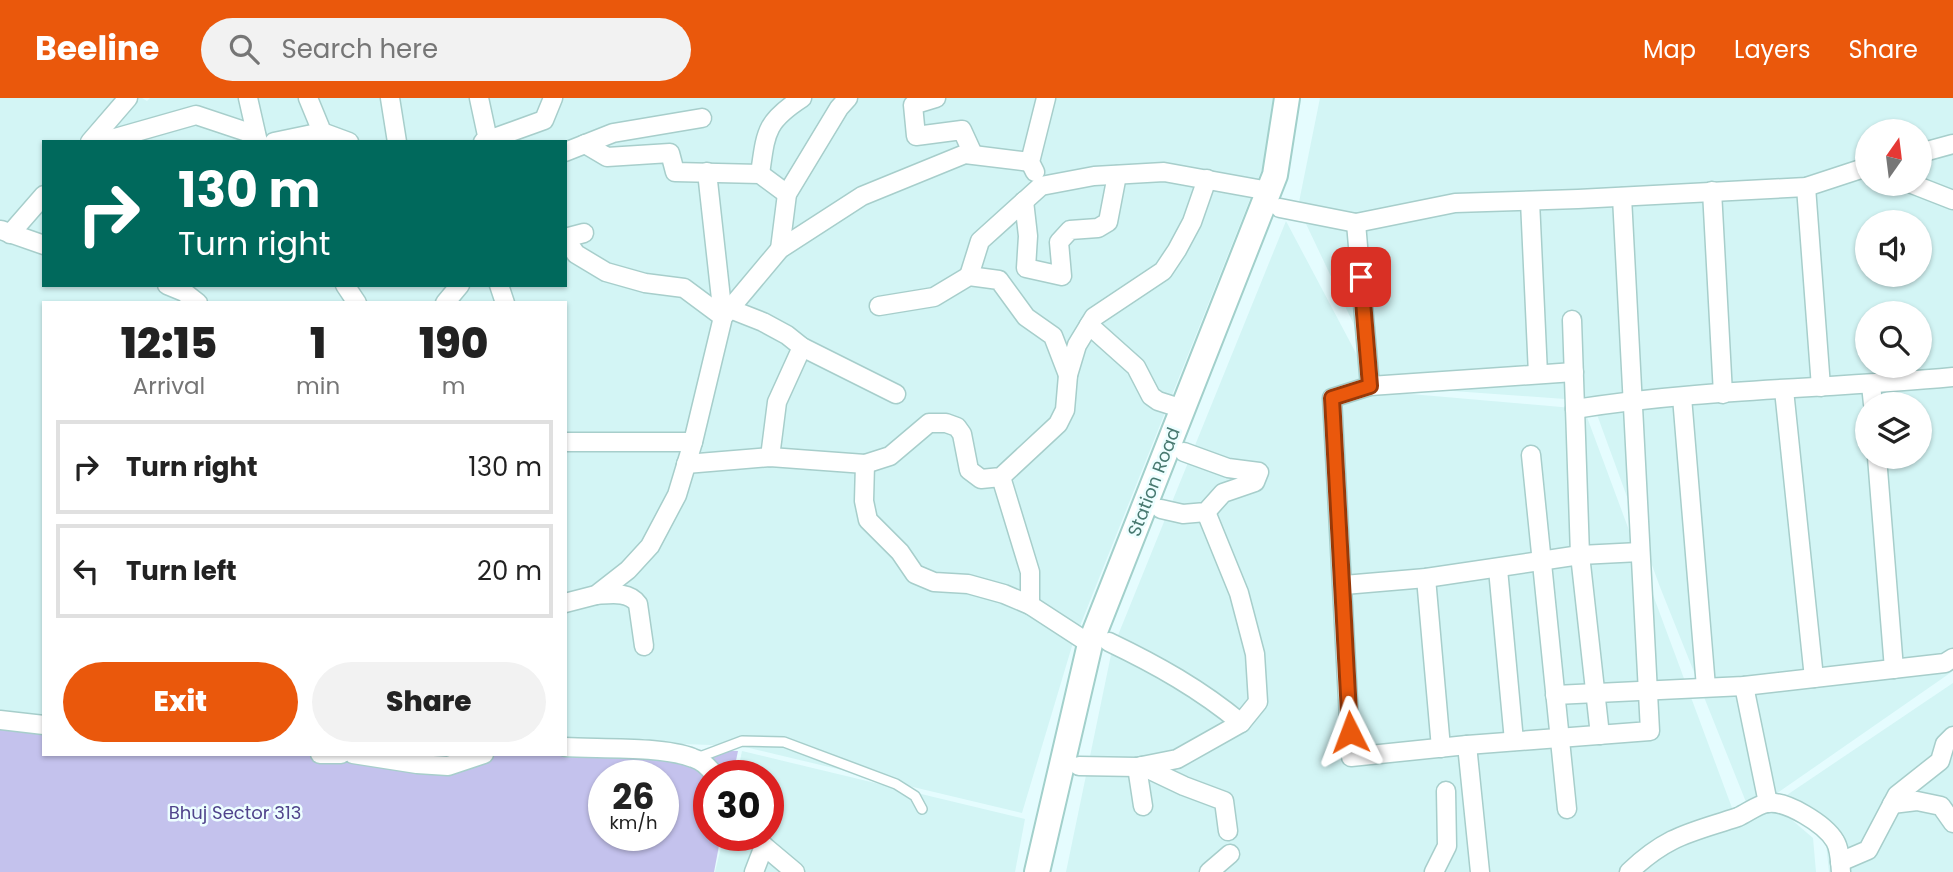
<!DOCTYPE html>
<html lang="en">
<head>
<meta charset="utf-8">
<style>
	:root { --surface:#fff; --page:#f2f2f2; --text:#222; --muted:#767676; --line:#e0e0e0; --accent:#ea580c }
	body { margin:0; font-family:Poppins,sans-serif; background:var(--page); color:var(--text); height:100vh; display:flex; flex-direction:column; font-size:26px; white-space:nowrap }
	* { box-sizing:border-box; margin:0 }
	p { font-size:23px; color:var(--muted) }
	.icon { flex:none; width:38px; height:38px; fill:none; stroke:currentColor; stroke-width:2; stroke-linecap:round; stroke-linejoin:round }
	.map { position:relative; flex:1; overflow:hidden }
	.side { position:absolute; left:42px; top:203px; width:525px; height:455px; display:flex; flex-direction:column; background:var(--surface); border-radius:0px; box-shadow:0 2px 5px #0004 }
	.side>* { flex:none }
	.banner { position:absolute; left:42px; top:42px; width:525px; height:147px; border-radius:0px; box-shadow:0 2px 5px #0004; background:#00695c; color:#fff; overflow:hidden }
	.needle { width:46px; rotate:14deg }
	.fabs { position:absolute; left:1855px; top:21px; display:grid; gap:14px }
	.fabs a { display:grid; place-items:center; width:77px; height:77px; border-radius:50%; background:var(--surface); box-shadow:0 2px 5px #0004; font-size:35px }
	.speed { position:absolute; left:588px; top:662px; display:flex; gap:14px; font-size:35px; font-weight:700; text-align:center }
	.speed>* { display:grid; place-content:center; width:91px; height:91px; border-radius:50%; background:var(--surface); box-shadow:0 2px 5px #0004; line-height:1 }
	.speed small { font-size:18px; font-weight:400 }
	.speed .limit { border:10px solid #d22; background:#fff; color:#111 }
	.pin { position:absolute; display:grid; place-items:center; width:60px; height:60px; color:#fff; margin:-30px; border-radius:14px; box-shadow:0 4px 10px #0006 }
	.me { position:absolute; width:77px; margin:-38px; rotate:357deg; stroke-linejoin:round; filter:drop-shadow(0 0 5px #0008) }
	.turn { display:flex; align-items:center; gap:24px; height:147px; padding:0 21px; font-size:32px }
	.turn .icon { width:91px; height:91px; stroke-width:2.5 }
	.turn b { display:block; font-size:49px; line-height:60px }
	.eta { display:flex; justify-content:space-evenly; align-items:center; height:119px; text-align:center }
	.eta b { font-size:42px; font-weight:800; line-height:49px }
	.cta { display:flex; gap:14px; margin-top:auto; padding:14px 21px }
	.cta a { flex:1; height:80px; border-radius:42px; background:var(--accent); color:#fff; font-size:28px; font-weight:800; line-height:80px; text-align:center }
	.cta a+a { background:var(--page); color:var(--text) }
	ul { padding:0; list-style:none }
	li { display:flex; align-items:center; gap:21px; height:94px; margin:0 14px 10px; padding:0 7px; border:4px solid var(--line); border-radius:0px }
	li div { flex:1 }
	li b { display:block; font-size:26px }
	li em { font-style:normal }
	header { display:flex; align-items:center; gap:42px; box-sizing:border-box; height:98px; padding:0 35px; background:var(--accent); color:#fff }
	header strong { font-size:33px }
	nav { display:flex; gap:38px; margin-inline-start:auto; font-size:24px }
	.search { width:490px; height:63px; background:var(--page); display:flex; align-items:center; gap:18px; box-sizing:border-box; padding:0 24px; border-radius:38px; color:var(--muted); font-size:26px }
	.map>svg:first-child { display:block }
</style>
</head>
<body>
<header>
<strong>Beeline</strong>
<div class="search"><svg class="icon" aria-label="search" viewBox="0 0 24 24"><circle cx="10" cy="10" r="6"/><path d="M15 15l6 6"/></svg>Search here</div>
<nav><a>Map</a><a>Layers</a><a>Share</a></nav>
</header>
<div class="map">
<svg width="1953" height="774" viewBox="0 0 1953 774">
	<rect width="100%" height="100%" fill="#e5fcfe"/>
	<g fill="#d3f5f5" fill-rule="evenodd">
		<path d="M0,0H142L147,3L150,0H1273L1264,66L1072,548L1022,715L741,648L565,642V205H44V620L0,616ZM44,44H565V187H44Z"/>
		<path d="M1320,0H1953V573L1750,714L1660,489L1592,303L1383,288L1298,109ZM1867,33H1920V86H1867ZM1867,124H1920V177H1867ZM1867,215H1920V268H1867ZM1867,306H1920V359H1867Z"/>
		<path d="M1286,123L1376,293L1584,311L1738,726L1778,710L1813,740L1816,774H1066L1112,552Z"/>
		<path d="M1953,585V774H1829L1825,735L1781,701Z"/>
		<path d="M742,653L1025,721L1015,774H715L724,737H768V677H737Z"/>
	</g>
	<path fill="#c4c2ed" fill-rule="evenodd" d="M0,624L44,628V656H565V648L738,653L733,677H709V737H721L714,774H0ZM604,677H663V737H604Z"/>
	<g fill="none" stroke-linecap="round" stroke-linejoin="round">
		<defs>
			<path id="lane" d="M697,660L742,643L784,644L896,686L915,698L922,711"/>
			<g id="street">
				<path d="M248,0L258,44"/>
				<path d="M308,0L322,34L349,44"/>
				<path d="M390,0L397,44"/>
				<path d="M479,0L488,42"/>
				<path d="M936,0L913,7L916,38L962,32L973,56"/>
				<path d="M90,44L128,0"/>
				<path d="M101,44L196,17L256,37"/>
				<path d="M274,44L322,34"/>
				<path d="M483,44L544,22L553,0"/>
				<path d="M585,46L607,59L670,55L675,74L760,76L787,96"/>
				<path d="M565,54L613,35L702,20"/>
				<path d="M1920,55L1953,46"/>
				<path d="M707,74L723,219"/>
				<path d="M1035,74L1030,64L1046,0"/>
				<path d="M760,76C766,34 765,24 802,0"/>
				<path d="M1912,86L1953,102"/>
				<path d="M1806,89L1821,289"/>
				<path d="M1712,93L1723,296"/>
				<path d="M1024,103L1028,138L1026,170L1062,178L1059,144L1070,132L1098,130L1108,124L1117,77"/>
				<path d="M1530,103L1538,276"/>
				<path d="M1280,110L1356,125L1455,105L1578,101L1806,89L1867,69"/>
				<path d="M1356,125L1370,288"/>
				<path d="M1,132L44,147"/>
				<path d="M10,136L44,97"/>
				<path d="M565,140L576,156L606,174L645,185L684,190L723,219"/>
				<path d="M565,140L584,135"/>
				<path d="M780,151L787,96L839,10L848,0"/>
				<path d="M969,178L980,143L1041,88L1094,78L1164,74L1269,93"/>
				<path d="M167,187L184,194L198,205"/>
				<path d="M345,187L357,205"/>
				<path d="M499,187L505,205"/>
				<path d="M445,205L460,187"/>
				<path d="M879,208L934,199L969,178L999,182L1026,219L1053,238L1068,277"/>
				<path d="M730,211L763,224L787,237L802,249L896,296"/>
				<path d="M1572,222L1580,457L1600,637"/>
				<path d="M1089,227L1136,269L1151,298L1158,303L1183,311"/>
				<path d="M1574,274L1370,288L1332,300L1351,659L1467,647L1650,633L1622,99"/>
				<path d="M1871,287L1873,306"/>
				<path d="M1784,292L1814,580"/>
				<path d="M1682,299L1706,589"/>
				<path d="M1575,311C1700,291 1827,291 1953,279"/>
				<path d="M565,344H693"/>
				<path d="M1531,357L1567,711"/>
				<path d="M770,359L777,304L802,249"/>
				<path d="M1877,359L1894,571"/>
				<path d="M686,366L770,359L865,366L890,358L929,325H946L957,329L962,336L969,372L981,381L1001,379L1058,326L1065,312L1068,277L1077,247L1094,219L1163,173L1177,152L1192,124L1207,81"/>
				<path d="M865,366L864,403L868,422L900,454L915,476L934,484L968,486L1004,496L1030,507L1090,546"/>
				<path d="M1001,379L1030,474V507"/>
				<path d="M1161,411L1183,416L1206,414L1223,395L1255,384L1259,374L1228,370L1184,354"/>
				<path d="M1498,471L1514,643"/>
				<path d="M1426,480L1441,650"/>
				<path d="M1344,487L1426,480L1580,457L1640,454"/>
				<path d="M596,497C611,496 629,493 638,506L644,548"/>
				<path d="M565,505L596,497L628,472L650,448L677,397L693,344L723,219L780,151L862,98L965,56L1030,64"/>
				<path d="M1109,544C1157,567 1200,591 1241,625"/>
				<path d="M1744,588L1768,705"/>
				<path d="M1555,597L1744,588L1945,565L1953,560"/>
				<path d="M0,622L44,627"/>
				<path d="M1467,647L1480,774"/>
				<path d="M565,649C600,651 662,648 693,660C703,663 709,669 714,677"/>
				<path d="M320,656H341"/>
				<path d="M353,656L417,666L448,668L484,656"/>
				<path d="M1079,668L1137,669L1177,661L1241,625L1258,604L1255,556L1239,495L1206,414"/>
				<path d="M1142,668L1184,688L1224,703L1228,733"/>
				<path d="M1137,669L1143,708"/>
				<path d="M1892,706L1917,703L1941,708L1953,725"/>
				<path d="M764,748L795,774"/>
				<path d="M1840,764L1868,752L1897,697L1940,663L1945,646L1953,638"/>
				<path d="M754,774L764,748L754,737"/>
				<path d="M1209,774L1230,756"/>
				<path d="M1434,774L1447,748L1446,693"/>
				<path d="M1629,774C1668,737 1690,735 1738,719C1747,715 1757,707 1767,705C1786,702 1825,726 1835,743C1840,751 1840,764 1841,774"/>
			</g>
			<path id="secondary" d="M1037,774L1090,546L1275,77L1287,0"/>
		</defs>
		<use href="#lane" stroke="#a7cecb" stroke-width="12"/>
		<use href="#street" stroke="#a7cecb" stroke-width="21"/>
		<use href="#secondary" stroke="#a2d0cb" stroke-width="28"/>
		<use href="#lane" stroke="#fff" stroke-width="9"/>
		<use href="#street" stroke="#fff" stroke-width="18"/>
		<use href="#secondary" stroke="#fff" stroke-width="24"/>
	</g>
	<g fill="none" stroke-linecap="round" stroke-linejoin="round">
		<defs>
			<path id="route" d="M1350,634L1332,300L1370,288L1361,179"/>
		</defs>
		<use href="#route" stroke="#983908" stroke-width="18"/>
		<use href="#route" stroke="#ea580c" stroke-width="12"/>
	</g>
	<g text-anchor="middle" stroke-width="5" stroke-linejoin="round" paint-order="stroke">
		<g font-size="18" fill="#487970" stroke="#edfeff">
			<text transform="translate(1154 384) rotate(-69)" y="6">Station Road</text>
		</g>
		<g font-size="18" fill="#50448c" stroke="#edfeff">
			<text x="235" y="721">Bhuj Sector 313</text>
		</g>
	</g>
</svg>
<div class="fabs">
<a><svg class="needle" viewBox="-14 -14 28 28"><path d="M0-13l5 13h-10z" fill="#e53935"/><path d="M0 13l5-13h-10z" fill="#767676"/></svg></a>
<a><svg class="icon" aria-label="sound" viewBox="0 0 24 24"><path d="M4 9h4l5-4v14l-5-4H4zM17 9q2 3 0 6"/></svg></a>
<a><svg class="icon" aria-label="search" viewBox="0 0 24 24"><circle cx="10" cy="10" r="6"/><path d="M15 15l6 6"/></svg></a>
<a><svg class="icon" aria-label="layers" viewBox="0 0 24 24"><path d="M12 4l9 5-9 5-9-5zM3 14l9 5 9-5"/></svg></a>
</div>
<div class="speed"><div>26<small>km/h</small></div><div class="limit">30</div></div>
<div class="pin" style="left:1361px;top:179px;background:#d93025"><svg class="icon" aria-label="arrive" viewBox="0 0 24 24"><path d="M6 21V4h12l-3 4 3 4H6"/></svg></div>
<svg class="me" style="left:1350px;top:634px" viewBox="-20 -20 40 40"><path d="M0-17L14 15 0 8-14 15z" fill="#ea580c" stroke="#fff" stroke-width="4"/></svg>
<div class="banner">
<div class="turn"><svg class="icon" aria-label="right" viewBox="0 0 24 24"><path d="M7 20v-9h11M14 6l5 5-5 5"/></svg><div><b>130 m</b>Turn right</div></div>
</div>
<section class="side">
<div class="eta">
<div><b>12:15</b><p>Arrival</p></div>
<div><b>1</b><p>min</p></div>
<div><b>190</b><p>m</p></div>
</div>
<ul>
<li><svg class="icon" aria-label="right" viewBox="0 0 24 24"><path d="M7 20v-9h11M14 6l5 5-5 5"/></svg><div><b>Turn right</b></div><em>130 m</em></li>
<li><svg class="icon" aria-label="left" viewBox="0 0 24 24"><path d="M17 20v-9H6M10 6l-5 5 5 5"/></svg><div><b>Turn left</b></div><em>20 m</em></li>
</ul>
<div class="cta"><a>Exit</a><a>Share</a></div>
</section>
</div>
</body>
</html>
